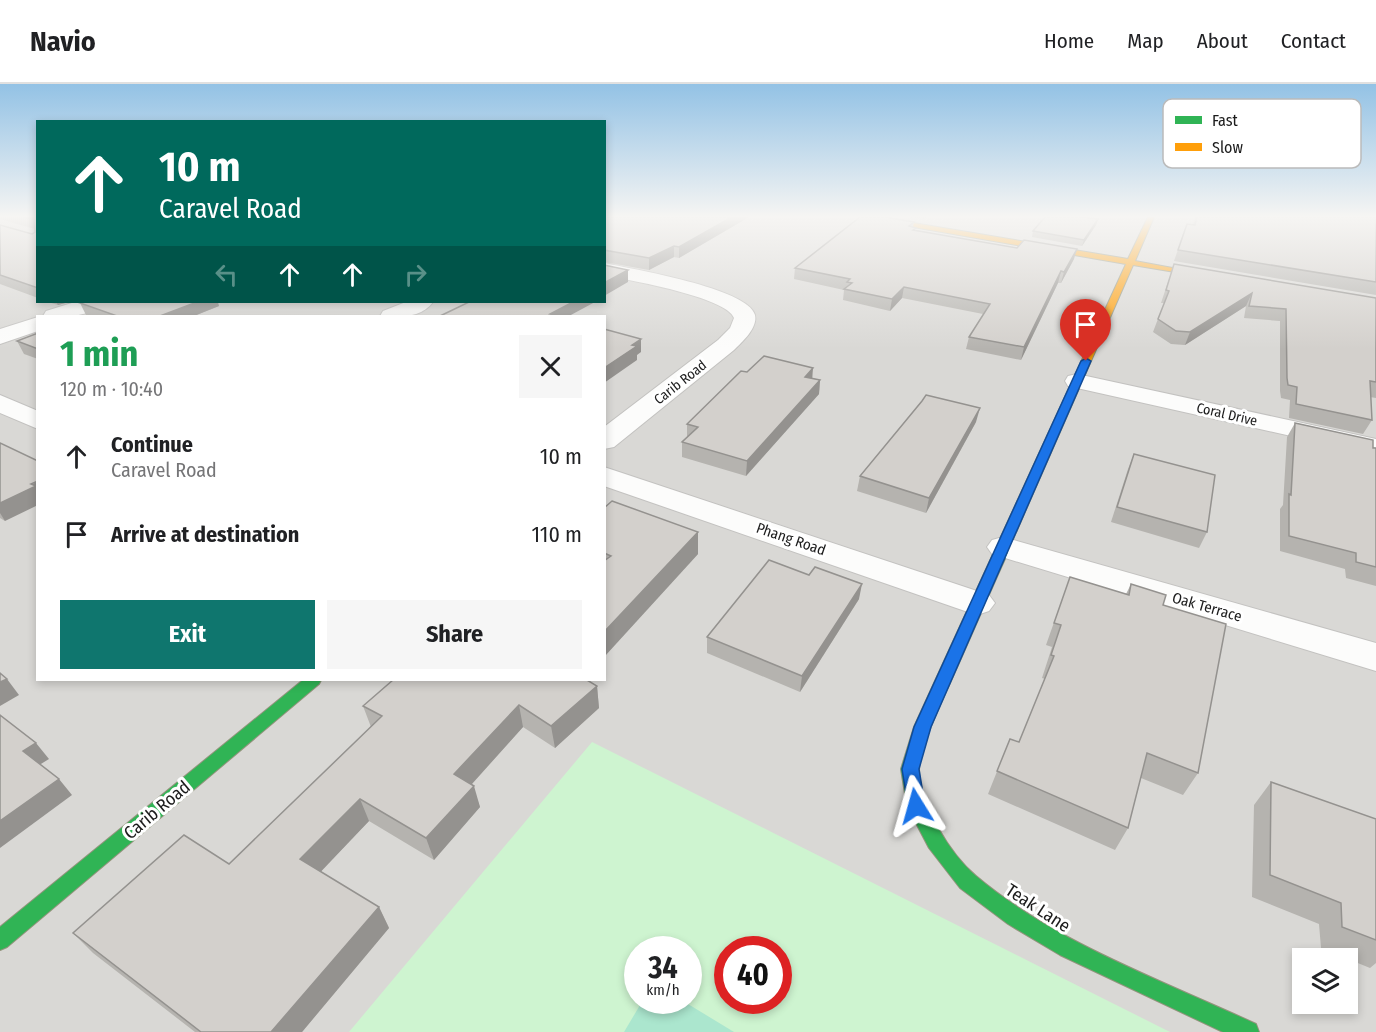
<!DOCTYPE html>
<html lang="en">
<head>
<meta charset="utf-8">
<style>
	:root { --surface:#fff; --page:#f6f6f6; --text:#202124; --muted:#757577; --line:#e0e0e0; --accent:#0f766e }
	body { margin:0; font-family:"Fira Sans Condensed",sans-serif; background:var(--page); color:var(--text); height:100vh; display:flex; flex-direction:column; font-size:22px; white-space:nowrap }
	* { box-sizing:border-box; margin:0 }
	p { font-size:20px; color:var(--muted) }
	.icon { flex:none; width:33px; height:33px; fill:none; stroke:currentColor; stroke-width:2; stroke-linecap:round; stroke-linejoin:round }
	.map { position:relative; flex:1; overflow:hidden }
	.drawer { position:absolute; left:36px; top:231px; width:570px; height:366px; display:flex; flex-direction:column; background:var(--surface); border-radius:0px; box-shadow:0 3px 9px #0003 }
	.drawer>* { flex:none }
	.banner { position:absolute; left:36px; top:36px; width:570px; height:183px; border-radius:0px; box-shadow:0 3px 9px #0003; background:#00695c; color:#fff; overflow:hidden }
	.controls { position:absolute; left:1292px; top:864px; display:grid; gap:12px }
	.controls a { display:grid; place-items:center; width:66px; height:66px; border-radius:0px; background:var(--surface); box-shadow:0 3px 9px #0003; font-size:30px }
	.speed { position:absolute; left:624px; top:852px; display:flex; gap:12px; font-size:30px; font-weight:700; text-align:center }
	.speed>* { display:grid; place-content:center; width:78px; height:78px; border-radius:50%; background:var(--surface); box-shadow:0 3px 9px #0003; line-height:1 }
	.speed small { font-size:15px; font-weight:400 }
	.speed .limit { border:9px solid #d22; background:#fff; color:#111 }
	.pin { position:absolute; display:grid; place-items:center; width:51px; height:51px; color:#fff; margin:-62px -26px; border-radius:50% 50% 50% 0; rotate:-45deg; box-shadow:0 0 6px #0007 }
	.pin .icon { rotate:45deg }
	.me { position:absolute; width:66px; margin:-33px; rotate:352deg; stroke-linejoin:round; filter:drop-shadow(0 0 4px #0008) }
	.turn { display:flex; align-items:center; gap:21px; height:126px; padding:0 24px; font-size:27px }
	.turn .icon { width:78px; height:78px; stroke-width:2.5 }
	.turn b { display:block; font-size:42px; line-height:51px }
	.lanes { display:flex; align-items:center; height:57px; padding:0 24px; background:#0003; justify-content:center; gap:30px; direction:ltr }
	.lanes .off { opacity:.35 }
	.round { display:grid; place-items:center; flex:none; width:63px; height:63px; border-radius:0px; background:var(--page) }
	.summary { display:flex; align-items:center; justify-content:space-between; height:102px; padding:0 24px }
	h1 { font-size:36px; font-weight:700; line-height:45px; color:#1e9e55 }
	.primary-button { display:flex; gap:12px; margin-top:auto; padding:12px 24px }
	.primary-button a { flex:1; height:69px; border-radius:0px; background:var(--accent); color:#fff; font-size:24px; font-weight:700; line-height:69px; text-align:center }
	.primary-button a+a { background:var(--page); color:var(--text) }
	ul { padding:0; list-style:none }
	li { display:flex; align-items:center; gap:18px; height:78px; padding:0 24px }
	li div { flex:1 }
	li b { display:block; font-size:22px }
	li em { font-style:normal }
	header { display:flex; align-items:center; gap:36px; box-sizing:border-box; height:84px; padding:0 30px; background:var(--surface); border-bottom:2px solid var(--line) }
	header strong { font-size:28px }
	nav { display:flex; gap:33px; margin-inline-start:auto; font-size:21px }
	.map>svg:first-child { display:block }
</style>
</head>
<body>
<header>
<strong>Navio</strong>
<nav><a>Home</a><a>Map</a><a>About</a><a>Contact</a></nav>
</header>
<div class="map">
<svg width="1376" height="948" viewBox="0 0 1376 948">
	<rect width="100%" height="100%" fill="#eae9e4"/>
	<path fill="#d9d8d5" fill-rule="evenodd" d="M0,133H37L38,218H604L605,133H1376V948H0ZM38,232H604V596H38ZM638,866H688V916H638ZM728,866H778V916H728ZM1302,874H1347V920H1302Z"/>
	<path fill="#cef4d0" fill-rule="evenodd" d="M592,658L1170,948H349ZM638,866H688V916H638ZM728,866H778V916H728Z"/>
	<path fill="#abe6ce" d="M643,916L683,917L734,948H624Z"/>
	<g fill="none" stroke-linecap="round" stroke-linejoin="round">
		<defs>
			<g id="street">
				<path d="M604,179C632,185 748,204 755,231C758,244 742,258 734,266L614,363L604,365V343L718,256L730,244L734,234C727,213 628,196 604,191Z"/>
				<path d="M75,218H105C94,233 59,234 43,232L46,227Z"/>
				<path d="M406,218H433C422,234 397,234 380,232L383,227Z"/>
				<path d="M38,233V247L0,260V245Z"/>
				<path d="M1077,290L1376,355V371L1068,302L1065,297L1068,292Z"/>
				<path d="M0,311L38,327V345L0,329Z"/>
				<path d="M604,383L989,511L995,519L989,527L977,531L965,527L604,402Z"/>
				<path d="M1003,453L1376,559V587L992,470L987,463L992,456Z"/>
			</g>
			<g id="fast">
				<path d="M1001,464L1008,468C988,512 969,557 949,601C940,621 919,665 919,686C920,721 950,770 976,792C1054,858 1163,897 1256,940L1259,948H1223L1060,871L1008,840L960,804L929,764L907,722L901,685L914,643L994,468Z"/>
				<path d="M303,596H321L319,600L7,863L0,866V843Z"/>
			</g>
			<path id="slow" d="M864,133H878L1128,175L1148,133H1154L1135,177L1221,193L1217,195L1133,181L1006,471L1001,472L994,468L1126,180L867,135Z"/>
		</defs>
		<use href="#street" stroke="#c3c2c0" stroke-width="2"/>
		<use href="#fast" stroke="#92947c" stroke-width="2"/>
		<use href="#slow" stroke="#92947c" stroke-width="2"/>
		<use href="#street" fill="#fcfcfb" fill-rule="evenodd"/>
		<use href="#fast" fill="#30b455" fill-rule="evenodd"/>
		<use href="#slow" fill="#ff9f0a" fill-rule="evenodd"/>
	</g>
	<g fill="#b5b3af">
		<path d="M0,133H38V214L0,200V141L32,150L35,148V145L0,135Z"/>
		<path d="M604,133H749L679,174L674,173L649,186L604,178Z"/>
		<path d="M908,133H927L924,135Z"/>
		<path d="M1195,133H1376V211L1174,177L1187,140L1193,141Z"/>
		<path d="M1098,135L1096,141L1082,162L1032,153L1033,147Z"/>
		<path d="M914,138L913,143L916,144L915,146L1074,175L1061,199H1058L1021,276L966,265L969,253L983,230L902,214L890,227L843,216L844,206L794,195L795,184Z"/>
		<path d="M1174,180L1376,214V314L1370,313L1372,336L1363,350L1289,334L1290,316L1281,314L1280,307V237L1244,234L1246,222L1185,261L1171,260L1153,248L1164,219H1161Z"/>
		<path d="M48,218H69L58,221Z"/>
		<path d="M80,219L219,222L194,232H89L86,231Z"/>
		<path d="M38,249V275L24,270L17,257Z"/>
		<path d="M747,288L812,294L820,296L819,310L746,392L682,373V358L687,353V340Z"/>
		<path d="M976,338L926,429L857,407L860,392Z"/>
		<path d="M1295,339L1376,364V502L1346,494L1345,485L1280,467V425L1283,421L1287,353Z"/>
		<path d="M0,359L5,437L0,434Z"/>
		<path d="M1134,370L1207,448L1199,464L1111,438L1128,385Z"/>
		<path d="M604,424L698,470L604,573Z"/>
		<path d="M809,491L859,515L800,608L707,569V553Z"/>
		<path d="M1070,493L1126,510L1131,500L1163,521L1198,689L1183,711L1141,694L1128,744L1115,766L988,710L1010,655L1019,658L1045,595L1042,594L1052,563L1046,561Z"/>
		<path d="M597,602L599,624L555,664L523,643L472,700L480,723L434,776L369,737L320,788L379,823L389,844L302,948H195L93,869L73,849L229,780L371,643L363,622Z"/>
		<path d="M1271,698L1376,735V879L1370,884L1321,864L1319,840L1252,813L1254,721Z"/>
	</g>
	<g fill="#94928f">
		<path d="M732,133H749L679,174V163Z"/>
		<path d="M1098,135L1096,141L1082,162L1084,156Z"/>
		<path d="M674,162V173L649,186V174Z"/>
		<path d="M1077,165L1074,175L1061,199L1064,188Z"/>
		<path d="M628,186V198L604,212V199Z"/>
		<path d="M1061,187L1058,199L1021,276L1024,263Z"/>
		<path d="M904,203L902,214L890,227L892,215Z"/>
		<path d="M1252,209L1246,222L1185,261L1190,248Z"/>
		<path d="M56,218H69L58,221Z"/>
		<path d="M197,218H218L219,222L194,232H160Z"/>
		<path d="M573,218H595L569,232H550V230Z"/>
		<path d="M641,255V268L637,271V276L604,299V284L632,261Z"/>
		<path d="M813,284L812,298L805,293Z"/>
		<path d="M820,296L819,310L746,392L747,377Z"/>
		<path d="M980,324L976,338L926,429L929,414Z"/>
		<path d="M38,397V421L5,437L0,429V419Z"/>
		<path d="M698,448V470L604,573V548Z"/>
		<path d="M862,500L859,515L800,608L802,592Z"/>
		<path d="M7,595L19,611L0,622V598Z"/>
		<path d="M597,602L599,624L555,664L551,642Z"/>
		<path d="M519,621L523,643L461,712L454,690Z"/>
		<path d="M36,659L49,675L36,683L23,667Z"/>
		<path d="M59,695L72,711L0,764V737Z"/>
		<path d="M474,702L480,723L434,776L426,754Z"/>
		<path d="M360,715L369,737L312,797L300,775Z"/>
		<path d="M379,823L389,844L302,948H271Z"/>
	</g>
	<g fill="#d3d0cc" stroke="#94928f" stroke-width="1.5">
		<path d="M24,133H38V204L0,191V141L32,150L35,148L34,135Z"/>
		<path d="M604,133H732L679,163L674,162L649,174L604,166Z"/>
		<path d="M860,133H884L914,138L909,142L916,144L913,146L1017,164L1024,156L1077,165L1064,188L1061,187L1024,263L969,253L990,220L904,203L892,215L844,205L852,199L847,198L850,195L795,184Z"/>
		<path d="M1045,133H1081L1098,135L1084,156L1033,147Z"/>
		<path d="M1197,133H1376V198L1178,166L1187,140L1195,141Z"/>
		<path d="M1174,180L1376,214V298L1370,297L1372,336L1296,320L1297,303L1288,301L1287,294L1286,225L1249,222L1252,209L1190,248L1176,247L1158,235L1169,207L1166,206Z"/>
		<path d="M604,181L628,186L604,199Z"/>
		<path d="M85,218H197L160,232H117L80,219Z"/>
		<path d="M469,218H573L550,230L558,232H440Z"/>
		<path d="M604,245L641,255L632,261L637,262L604,284Z"/>
		<path d="M38,249V265L17,257Z"/>
		<path d="M764,272L813,284L805,293L820,296L747,377L682,358L698,343L687,340L741,287L747,288Z"/>
		<path d="M926,311L980,324L929,414L860,392L922,317Z"/>
		<path d="M1295,339L1373,356V364H1376V483L1356,478V469L1289,452V410L1291,411Z"/>
		<path d="M0,359L38,377V397L31,400L36,402L0,419Z"/>
		<path d="M1134,370L1215,391L1207,448L1117,423Z"/>
		<path d="M612,417L698,448L604,548V477L611,472L604,469V424Z"/>
		<path d="M769,476L809,491L815,483L862,500L802,592L707,553Z"/>
		<path d="M1070,493L1129,511L1131,500L1166,511L1163,521L1226,540L1198,689L1147,669L1128,744L997,687L1010,655L1019,658L1054,572L1051,571L1061,541L1054,539Z"/>
		<path d="M0,589L7,595L0,598Z"/>
		<path d="M393,596H587L597,602L551,642L519,621L454,690L474,702L426,754L360,715L300,775L379,823L271,948H201L73,849L184,751L229,780L382,632L363,622Z"/>
		<path d="M0,631L36,659L23,667L59,695L0,737Z"/>
		<path d="M1271,698L1376,735V856L1342,843L1341,819L1270,791Z"/>
	</g>
	<linearGradient id="sky" x2="0" y2="1"><stop stop-color="#93c2e5"/><stop offset="0.5" stop-color="#f6f5f3"/><stop offset="1" stop-color="#f6f5f3" stop-opacity="0"/></linearGradient>
	<rect width="1376" height="265" fill="url(#sky)"/>
	<path fill="#1a73e8" stroke="#114b97" stroke-width="1.5" d="M1086,274L1091,277L931,643L919,685L925,722L922,728L916,730L909,728L902,685L914,643L1081,277Z"/>
	<g text-anchor="middle" stroke-width="6" stroke-linejoin="round" paint-order="stroke">
		<g font-size="14" fill="#1c1c1c" stroke="#fff">
			<text transform="translate(680 298) rotate(-38)" y="5">Carib Road</text>
			<text transform="translate(1227 330) rotate(13)" y="5">Coral Drive</text>
		</g>
		<g font-size="15" fill="#1c1c1c" stroke="#fff">
			<text transform="translate(791 455) rotate(19)" y="5">Phang Road</text>
			<text transform="translate(1207 523) rotate(16)" y="5">Oak Terrace</text>
		</g>
		<g font-size="18" fill="#1c1c1c" stroke="#fff">
			<text transform="translate(157 726) rotate(-40)" y="6">Carib Road</text>
			<text transform="translate(1038 824) rotate(33)" y="6">Teak Lane</text>
		</g>
	</g>
	<rect x="1163" y="15" width="198" height="69" rx="9" fill="#fff" stroke="#bbb" stroke-width="1.5"/>
	<rect x="1175" y="32" width="27" height="8" fill="#30b455"/>
	<rect x="1175" y="59" width="27" height="8" fill="#ff9f0a"/>
	<g font-size="16" fill="#1c1c1c">
		<text x="1212" y="42">Fast</text>
		<text x="1212" y="69">Slow</text>
	</g>
</svg>
<div class="controls">
<a><svg class="icon" aria-label="layers" viewBox="0 0 24 24"><path d="M12 4l9 5-9 5-9-5zM3 14l9 5 9-5"/></svg></a>
</div>
<div class="speed"><div>34<small>km/h</small></div><div class="limit">40</div></div>
<div class="pin" style="left:1086px;top:277px;background:#d93025"><svg class="icon" aria-label="arrive" viewBox="0 0 24 24"><path d="M6 21V4h12l-3 4 3 4H6"/></svg></div>
<svg class="me" style="left:916px;top:722px" viewBox="-20 -20 40 40"><path d="M0-17L14 15 0 8-14 15z" fill="#1a73e8" stroke="#fff" stroke-width="4"/></svg>
<div class="banner">
<div class="turn"><svg class="icon" aria-label="ahead" viewBox="0 0 24 24"><path d="M12 20V5M6 11l6-6 6 6"/></svg><div><b>10 m</b>Caravel Road</div></div>
<div class="lanes"><svg class="icon off" aria-label="left" viewBox="0 0 24 24"><path d="M17 20v-9H6M10 6l-5 5 5 5"/></svg><svg class="icon" aria-label="ahead" viewBox="0 0 24 24"><path d="M12 20V5M6 11l6-6 6 6"/></svg><svg class="icon" aria-label="ahead" viewBox="0 0 24 24"><path d="M12 20V5M6 11l6-6 6 6"/></svg><svg class="icon off" aria-label="right" viewBox="0 0 24 24"><path d="M7 20v-9h11M14 6l5 5-5 5"/></svg></div>
</div>
<section class="drawer">
<div class="summary"><div><h1>1 min</h1><p>120 m · 10:40</p></div><a class="round"><svg class="icon" aria-label="close" viewBox="0 0 24 24"><path d="M6 6l12 12M18 6L6 18"/></svg></a></div>
<ul>
<li><svg class="icon" aria-label="ahead" viewBox="0 0 24 24"><path d="M12 20V5M6 11l6-6 6 6"/></svg><div><b>Continue</b><p>Caravel Road</p></div><em>10 m</em></li>
<li><svg class="icon" aria-label="arrive" viewBox="0 0 24 24"><path d="M6 21V4h12l-3 4 3 4H6"/></svg><div><b>Arrive at destination</b></div><em>110 m</em></li>
</ul>
<div class="primary-button"><a>Exit</a><a>Share</a></div>
</section>
</div>
</body>
</html>
